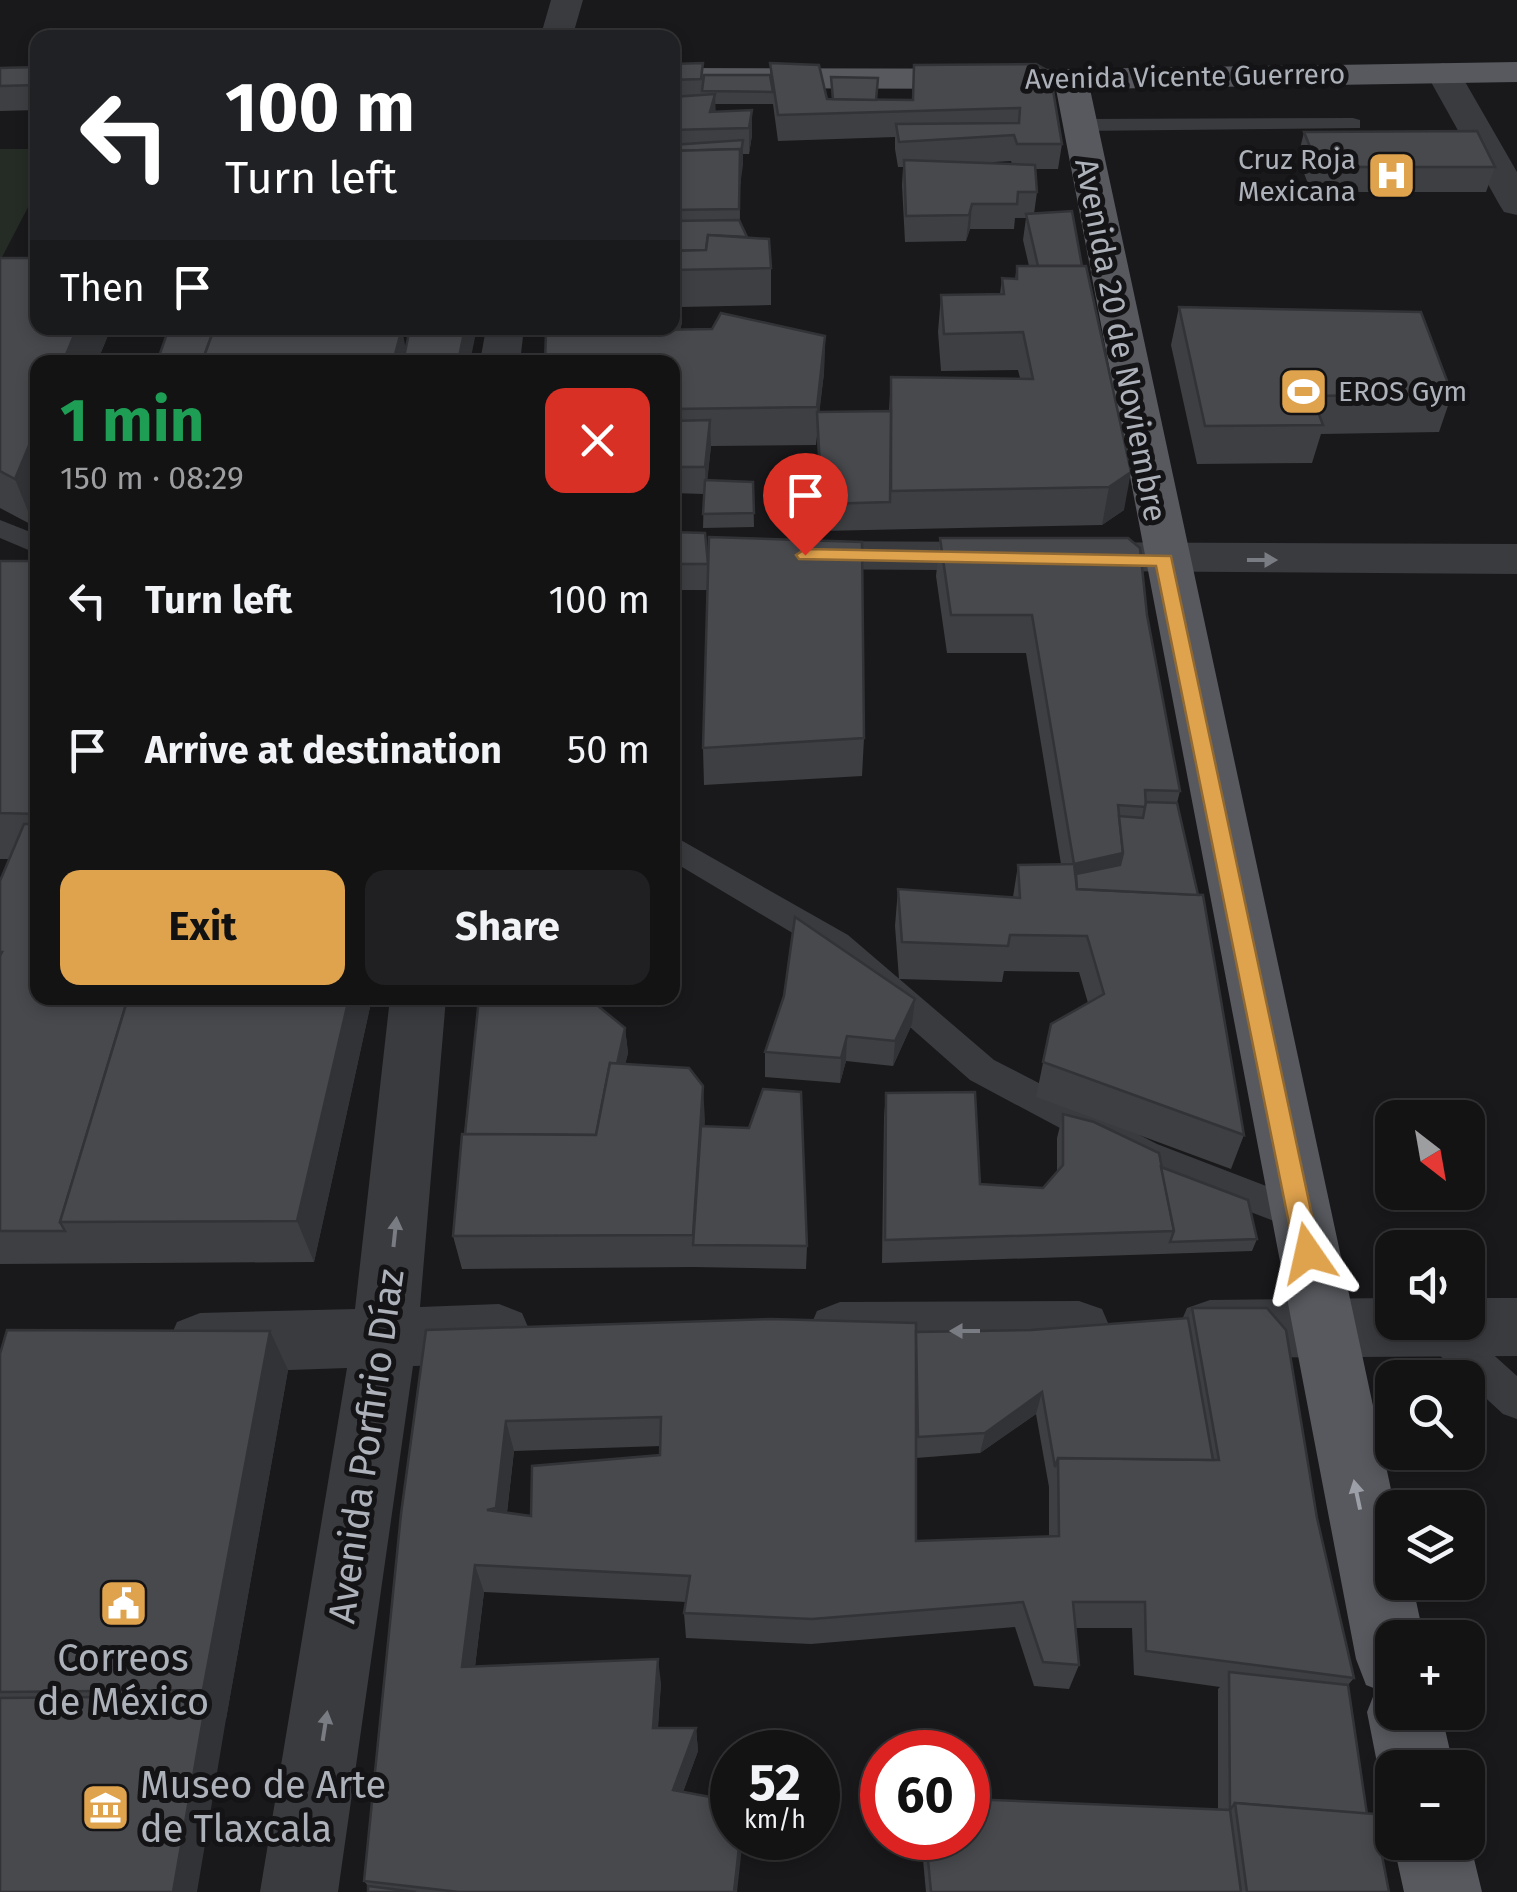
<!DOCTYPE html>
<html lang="en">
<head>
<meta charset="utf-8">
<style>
	:root { --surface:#131314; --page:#202022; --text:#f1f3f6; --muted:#9d9ea0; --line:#323234; --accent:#dfa24d }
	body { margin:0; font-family:"Fira Sans",sans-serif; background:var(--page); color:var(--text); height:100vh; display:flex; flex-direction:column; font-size:38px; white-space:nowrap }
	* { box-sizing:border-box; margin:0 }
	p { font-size:32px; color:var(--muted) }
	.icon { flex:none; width:55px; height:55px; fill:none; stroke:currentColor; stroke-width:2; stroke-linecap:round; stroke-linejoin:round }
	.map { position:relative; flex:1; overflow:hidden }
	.sheet { position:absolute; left:30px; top:355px; width:650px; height:650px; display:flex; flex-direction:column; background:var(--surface); border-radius:20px; box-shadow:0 5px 15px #0003,0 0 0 2px var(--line) }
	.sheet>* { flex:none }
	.banner { position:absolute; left:30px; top:30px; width:650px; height:305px; border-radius:20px; box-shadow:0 5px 15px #0003,0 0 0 2px var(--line); background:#202124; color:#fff; overflow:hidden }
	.needle { width:65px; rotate:149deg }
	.controls { position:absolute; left:1375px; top:1100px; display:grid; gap:20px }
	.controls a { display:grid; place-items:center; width:110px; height:110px; border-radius:20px; background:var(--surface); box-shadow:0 5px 15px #0003,0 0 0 2px var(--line); font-size:50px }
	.speed { position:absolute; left:710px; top:1730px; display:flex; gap:20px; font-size:50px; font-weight:700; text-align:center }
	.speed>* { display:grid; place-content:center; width:130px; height:130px; border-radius:50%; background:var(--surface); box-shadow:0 5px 15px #0003,0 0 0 2px var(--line); line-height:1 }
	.speed small { font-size:25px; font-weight:400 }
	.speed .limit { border:15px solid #d22; background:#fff; color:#111 }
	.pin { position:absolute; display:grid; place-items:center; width:85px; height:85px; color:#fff; margin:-102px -42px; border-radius:50% 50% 50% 0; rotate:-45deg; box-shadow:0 0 10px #0007 }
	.pin .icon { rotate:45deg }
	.me { position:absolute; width:110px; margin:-55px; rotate:349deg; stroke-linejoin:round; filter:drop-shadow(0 0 8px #0008) }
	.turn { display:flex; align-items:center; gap:35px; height:210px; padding:0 30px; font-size:45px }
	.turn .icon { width:130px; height:130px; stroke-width:2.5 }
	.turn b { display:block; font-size:70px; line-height:85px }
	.then { display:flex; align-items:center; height:95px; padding:0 30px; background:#0003; gap:20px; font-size:38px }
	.round { display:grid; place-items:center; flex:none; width:105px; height:105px; border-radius:20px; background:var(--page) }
	.headline { display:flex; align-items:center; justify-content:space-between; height:170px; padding:0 30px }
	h1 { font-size:60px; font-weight:700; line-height:75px; color:#1e9e55 }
	.primary-button { display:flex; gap:20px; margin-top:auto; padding:20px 30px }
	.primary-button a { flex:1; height:115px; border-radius:20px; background:var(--accent); color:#111; font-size:40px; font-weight:700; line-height:115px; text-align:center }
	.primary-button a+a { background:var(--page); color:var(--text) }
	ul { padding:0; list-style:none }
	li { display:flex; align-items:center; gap:30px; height:150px; padding:0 30px }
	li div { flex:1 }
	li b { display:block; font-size:38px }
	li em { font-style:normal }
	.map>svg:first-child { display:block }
</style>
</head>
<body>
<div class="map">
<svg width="1517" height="1892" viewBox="0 0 1517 1892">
	<rect width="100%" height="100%" fill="#19191b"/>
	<path fill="#252c26" d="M0,149H37V190L0,261Z"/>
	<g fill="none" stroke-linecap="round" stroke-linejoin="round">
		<g fill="#3a3b3f" fill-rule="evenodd">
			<path d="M1353,118L1360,120V128L1078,131L1068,125L1078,119Z"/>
			<path d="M0,520L38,535V554L0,538Z"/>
			<path d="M672,835L848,935L994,1060L1157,1144L1313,1204L1318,1215L1313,1226L1300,1231L1131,1166L970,1080L826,953L672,861Z"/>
			<path d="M1419,1322H1457L1517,1376V1419L1503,1414L1423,1340L1417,1328Z"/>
		</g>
		<g fill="#3a3b3f" fill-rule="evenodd">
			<path d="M551,0H583L572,38H540Z"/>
			<path d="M1443,63L1455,66L1460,73L1517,172V215L1504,212L1499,204L1426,73L1431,66Z"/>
			<path d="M486,328H524L520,362H480Z"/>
			<path d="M785,541L1517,544V574L785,569L769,565L762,555L769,545Z"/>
			<path d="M390,998H446L420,1307L499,1304L522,1313L531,1334L522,1355L499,1364L413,1366L338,1892H260L347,1368L200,1373L177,1364L168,1343L177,1322L200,1313L355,1309Z"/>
			<path d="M1392,1298V1322H1468V1298H1517V1356L1210,1358L1187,1350L1178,1329L1187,1308L1210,1300Z"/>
			<path d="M1079,1301L1102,1309L1111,1330L1102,1351L1079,1359L840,1362L817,1353L808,1332L817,1311L840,1302Z"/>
		</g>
		<g fill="#57595e" fill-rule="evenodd">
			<path d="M1517,62V82L1090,89L1395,1508L1392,1582H1412L1424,1638H1392V1712H1441L1454,1768H1392V1796L1378,1768L1367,1712L1376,1689L1366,1685L1356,1659L1056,89L672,88V68L1072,69Z"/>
			<path d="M1468,1834L1482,1892H1404L1393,1842H1468Z"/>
		</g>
	</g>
	<g fill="#3e3f42" fill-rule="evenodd">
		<path d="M770,63L827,99H832L831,77L877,100H912L914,65L1036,64L1062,144L1058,169H1035L1037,192L1034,214L1124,510L1102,525L821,531L817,436L816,445L711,446L707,480L753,482L754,527L703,528L704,494L672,493V362L549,332L672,328V64L704,76L770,75ZM715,104H773L778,141L895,137V149L898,167H903L902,185L905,242L966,241L970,229H1014L1015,218H1026L1023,240L1029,266H1017L1015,279L1002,278L1000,294L941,295L938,332L941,371L1018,370L1020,378L891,377L889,411L819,412L824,373L825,336L680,330L682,322L681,307L771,305V268L747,237L740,221V186L743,154H749L752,135V110L715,112ZM1011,161L1012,164L978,163Z"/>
		<path d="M38,67V110L0,111V68Z"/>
		<path d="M1304,132L1495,167L1486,192H1311L1298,157Z"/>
		<path d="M0,258L111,328L97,362H38V516L34,526L0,508Z"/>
		<path d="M1179,307L1452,394L1439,432L1321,434L1312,463L1197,464L1171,345Z"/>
		<path d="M672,532L708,559L864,738L862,776L704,785L703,748L707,590H672Z"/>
		<path d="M940,538L1147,615L1180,791L1177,803L1244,1135L1231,1169L1036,1097L1051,1024L1088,1003L1079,972L1004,971L1002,982L899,979L895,926L898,889L1013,897L1018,865L1061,864L1026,653H947L936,576Z"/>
		<path d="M0,561H38V998H372L314,1262L0,1264V881L9,859H0Z"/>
		<path d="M479,998H543L542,1003L625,1028L628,1053L625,1064L704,1126L807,1246L806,1269L694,1267L462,1269L453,1236Z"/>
		<path d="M915,999L912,1024L893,1066L846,1061L840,1083L765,1077V1052Z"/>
		<path d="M886,1093L980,1184L1043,1188L1057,1172V1138L1063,1114L1161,1167L1257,1239L1252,1251L882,1263L884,1117Z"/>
		<path d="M1192,1308L1317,1518L1354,1678L1348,1685L1367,1814L1389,1892H926L921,1838H968L1218,1809V1689L1220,1687L1134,1675L1132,1628H1076L1079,1665L1069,1689L1034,1686L1015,1627L811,1644L686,1638L684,1613L686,1602L484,1592L475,1667L661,1683L658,1728H696L698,1751L683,1792L737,1892H368V1886L364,1881L426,1330L916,1332L1031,1330L1188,1318ZM1036,1414L1049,1487V1536L916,1541V1458L980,1453ZM661,1446L660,1455L531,1516L507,1513L514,1451Z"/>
		<path d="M0,1354L288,1370L226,1719L0,1892Z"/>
	</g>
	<g fill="#323336">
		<path d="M715,94L716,119L710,112Z"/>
		<path d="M752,110V135L749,154V128Z"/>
		<path d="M743,140V165L740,186L739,246L740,149Z"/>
		<path d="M972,204L970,229L966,241L969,215Z"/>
		<path d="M680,284L682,322L675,353L674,316Z"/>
		<path d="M77,328H111L97,362H63Z"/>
		<path d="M402,328L408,362H393Z"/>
		<path d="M465,328H477L470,362H458Z"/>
		<path d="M825,336L824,373L818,425L817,412L816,445L817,407Z"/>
		<path d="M710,420L711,446L706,494L705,467Z"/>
		<path d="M38,424V516L34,526L15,479Z"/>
		<path d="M1131,472L1124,510L1102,525L1109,487Z"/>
		<path d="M1123,853L1114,890L1075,899L1074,864Z"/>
		<path d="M349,998H372L314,1262L297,1221Z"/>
		<path d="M534,998H543L537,1028L533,1003Z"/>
		<path d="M915,999L912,1024L893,1066L895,1041Z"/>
		<path d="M625,1028L628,1053L601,1169L598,1145Z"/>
		<path d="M847,1036L846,1061L840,1083L841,1058Z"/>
		<path d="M703,1086L705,1121L696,1245H693Z"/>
		<path d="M270,1331L288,1370L226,1719L197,1892H173L207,1696L203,1690Z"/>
		<path d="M1042,1392L1036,1414L980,1453L985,1433Z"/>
		<path d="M506,1421L514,1451L504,1536L496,1508Z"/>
		<path d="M475,1565L484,1592L472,1691L462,1667Z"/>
		<path d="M658,1659L661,1683L656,1750L653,1728Z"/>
		<path d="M696,1728L698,1751L676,1811L673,1790Z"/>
		<path d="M740,1838H743L737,1892H734Z"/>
	</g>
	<g fill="#48494d" stroke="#323336" stroke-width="2.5" fill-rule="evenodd">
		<path d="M703,63L701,79L672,80V64Z"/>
		<path d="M770,63L819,65L827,99L913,100L914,65L1036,64L1050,72L1062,144H1017L1014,135L899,142L896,124L1019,123L1020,108L778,115Z"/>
		<path d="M38,67V85L0,86V68Z"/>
		<path d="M704,75H770L773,92L702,91Z"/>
		<path d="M831,77L878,78L876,100L833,99Z"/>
		<path d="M715,94L710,112L752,110L749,128L672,130V97Z"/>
		<path d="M1477,131L1495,167H1318L1304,132Z"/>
		<path d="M743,140L740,160V149L672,151V145Z"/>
		<path d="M740,149L739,209L672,210V151Z"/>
		<path d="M904,160L1035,165L1037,192H1018L1017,204H972L969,215L906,216Z"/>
		<path d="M1072,211L1082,266H1038L1026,214Z"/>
		<path d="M739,220L747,237L708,235L706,250L672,251V221Z"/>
		<path d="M708,235L769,239L771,268L672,270V251L706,250Z"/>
		<path d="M0,258H38V328H77L63,362H38V424L15,479L0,471Z"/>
		<path d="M1017,266H1086L1131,472L1109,487L891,491V377L1033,379L1023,332L944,334L941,295L1004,294L1002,278L1017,279Z"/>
		<path d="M672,284H680L674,316H672Z"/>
		<path d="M1179,307L1421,312L1452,394L1312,396L1323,425L1205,426Z"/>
		<path d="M721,313L825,336L817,407L672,409V362H545L546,332L712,329Z"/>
		<path d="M672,327H674V330L549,332L550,328Z"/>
		<path d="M169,328H228V329H214L202,362H157Z"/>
		<path d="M402,328L393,362H202L214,329Z"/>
		<path d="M410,328H465L458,362H403Z"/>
		<path d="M891,411L890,502L822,504L817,412Z"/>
		<path d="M710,420L705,467H672V421Z"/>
		<path d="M705,480L753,482L754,513L703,514Z"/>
		<path d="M672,532L705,533L708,564H672Z"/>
		<path d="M709,537L862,542L864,738L703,748Z"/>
		<path d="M940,538H1128L1140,548L1147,615L1180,791L1145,790L1146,807L1118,805L1123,853L1074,864L1077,889L1203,895L1244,1135L1043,1062L1051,1024L1104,994L1087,936L1010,935L1008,946L902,942L898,889L1020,898L1018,865L1074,864L1032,615H951Z"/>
		<path d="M0,561H38V814L0,813Z"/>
		<path d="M1146,802L1177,803L1198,895L1077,889L1076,874L1120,865L1123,853L1119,816L1143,818Z"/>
		<path d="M24,824H38V998H128L60,1222L65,1231H0V956L2,952H0V881Z"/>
		<path d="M795,917L915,999L895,1041L847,1036L841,1058L765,1052L784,996Z"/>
		<path d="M128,998H349L297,1221L60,1222Z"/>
		<path d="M479,998H534L533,1003L592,1001L625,1028L617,1064L610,1063L596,1135L465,1134Z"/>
		<path d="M610,1063L689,1068L703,1086L693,1235L453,1236L462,1134L596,1135Z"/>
		<path d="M763,1089L801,1092L807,1246L693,1245L701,1126L749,1128Z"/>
		<path d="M975,1092L980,1184L1043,1188L1063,1165V1114L1094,1122L1159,1153L1174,1231L885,1240L886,1093Z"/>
		<path d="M1161,1167L1248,1200L1257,1239L1170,1242L1174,1231Z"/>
		<path d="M1192,1308H1267L1286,1330L1317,1518L1354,1678L1146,1651L1145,1602H1073L1079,1665L1043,1662L1023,1602L812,1619L684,1613L690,1576L475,1565L462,1667L658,1659L653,1728H696L673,1790L732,1801V1838H740L734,1892H459L364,1881L401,1514L426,1330L771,1319L916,1323V1541L1059,1536L1058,1458L1219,1460ZM661,1417L660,1455L532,1466L531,1516L487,1510L496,1508L506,1421Z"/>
		<path d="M1188,1318L1213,1460L1058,1458L1055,1467L1042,1392L985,1433L918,1437L916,1332L1031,1330Z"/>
		<path d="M7,1330L270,1331L203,1690L0,1692V1354Z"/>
		<path d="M1229,1672L1348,1685L1367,1814L1235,1803L1230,1810Z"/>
		<path d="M207,1696L173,1892H0V1698Z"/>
		<path d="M968,1799L1230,1810L1241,1892H931L926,1838H968Z"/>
		<path d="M1235,1803L1374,1814L1389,1892H1247Z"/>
		<path d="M368,1886L416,1892H368Z"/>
	</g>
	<defs><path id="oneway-solid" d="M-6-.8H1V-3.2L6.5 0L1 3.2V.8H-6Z" transform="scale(2.5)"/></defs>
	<g fill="#797c82">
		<use href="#oneway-solid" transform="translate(1262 560)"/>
		<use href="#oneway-solid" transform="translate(395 1232) rotate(-84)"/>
		<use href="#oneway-solid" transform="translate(965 1331) rotate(180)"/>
		<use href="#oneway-solid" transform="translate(325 1726) rotate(-81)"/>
	</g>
	<use fill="#9c9fa7" href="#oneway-solid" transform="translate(1357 1495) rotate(-102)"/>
	<path fill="#dfa24d" stroke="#916932" stroke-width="2.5" d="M805,549L1171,556L1320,1253L1317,1261L1308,1264L1298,1261L1295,1253L1156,566L799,559L796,555Z"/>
	<defs>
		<symbol id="hospital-square" viewBox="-11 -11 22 22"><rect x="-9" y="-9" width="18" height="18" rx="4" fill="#dfa24d" stroke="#141416"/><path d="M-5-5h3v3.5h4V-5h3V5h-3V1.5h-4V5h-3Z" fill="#fff"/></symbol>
		<symbol id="stadium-square" viewBox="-11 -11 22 22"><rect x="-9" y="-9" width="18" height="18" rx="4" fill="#dfa24d" stroke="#141416"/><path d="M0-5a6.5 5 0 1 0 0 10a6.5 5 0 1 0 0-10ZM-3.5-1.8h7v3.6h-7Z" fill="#fff"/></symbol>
		<symbol id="civic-square" viewBox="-11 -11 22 22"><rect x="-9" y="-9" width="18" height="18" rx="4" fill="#dfa24d" stroke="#141416"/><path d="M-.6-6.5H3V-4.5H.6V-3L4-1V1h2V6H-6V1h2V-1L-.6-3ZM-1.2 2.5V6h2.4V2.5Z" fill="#fff"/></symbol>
		<symbol id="museum-square" viewBox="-11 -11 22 22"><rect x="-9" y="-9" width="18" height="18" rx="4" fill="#dfa24d" stroke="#141416"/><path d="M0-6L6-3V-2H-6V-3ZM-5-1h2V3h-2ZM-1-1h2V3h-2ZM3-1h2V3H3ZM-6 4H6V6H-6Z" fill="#fff"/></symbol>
	</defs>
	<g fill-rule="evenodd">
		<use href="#hospital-square" x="1364" y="148" width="55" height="55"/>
		<use href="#stadium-square" x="1276" y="364" width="55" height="55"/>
		<use href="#civic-square" x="96" y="1576" width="55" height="55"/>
		<use href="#museum-square" x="78" y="1780" width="55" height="55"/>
	</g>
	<g text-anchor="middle" stroke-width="10" stroke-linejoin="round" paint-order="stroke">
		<g font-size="28" fill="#adb1b9" stroke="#141416">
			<text transform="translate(1185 76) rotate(-1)" y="10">Avenida Vicente Guerrero</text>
		</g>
		<g font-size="28" fill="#adb1b9" stroke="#141416" text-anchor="end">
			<text x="1356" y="169">Cruz Roja<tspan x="1356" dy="32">Mexicana</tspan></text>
			<text x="1338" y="401" text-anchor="start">EROS Gym</text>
		</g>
		<g font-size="32" fill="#adb1b9" stroke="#141416">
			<text transform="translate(1121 340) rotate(79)" y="11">Avenida 20 de Noviembre</text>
		</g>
		<g font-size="38" fill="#adb1b9" stroke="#141416">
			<text transform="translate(366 1446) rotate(-82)" y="13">Avenida Porfirio Díaz</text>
		</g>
		<g font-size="38" fill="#adb1b9" stroke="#141416">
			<text x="123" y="1671">Correos<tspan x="123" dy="44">de México</tspan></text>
			<text x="140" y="1798" text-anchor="start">Museo de Arte<tspan x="140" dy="44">de Tlaxcala</tspan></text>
		</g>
	</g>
</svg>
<div class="controls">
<a><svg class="needle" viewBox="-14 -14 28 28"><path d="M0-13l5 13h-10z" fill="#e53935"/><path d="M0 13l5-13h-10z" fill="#9d9ea0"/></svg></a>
<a><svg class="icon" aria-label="sound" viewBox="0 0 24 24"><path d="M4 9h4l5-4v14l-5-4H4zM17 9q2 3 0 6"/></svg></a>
<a><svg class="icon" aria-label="search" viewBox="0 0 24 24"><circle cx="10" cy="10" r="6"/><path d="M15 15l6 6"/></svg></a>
<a><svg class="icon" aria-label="layers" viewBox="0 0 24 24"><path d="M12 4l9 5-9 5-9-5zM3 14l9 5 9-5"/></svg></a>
<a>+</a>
<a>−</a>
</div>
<div class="speed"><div>52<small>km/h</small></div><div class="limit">60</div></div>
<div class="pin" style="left:805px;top:555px;background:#d93025"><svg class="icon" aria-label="arrive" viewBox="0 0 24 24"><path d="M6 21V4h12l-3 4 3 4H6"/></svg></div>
<svg class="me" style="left:1308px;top:1253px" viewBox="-20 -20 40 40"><path d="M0-17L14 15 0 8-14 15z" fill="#dfa24d" stroke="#fff" stroke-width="4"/></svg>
<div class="banner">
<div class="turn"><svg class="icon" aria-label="left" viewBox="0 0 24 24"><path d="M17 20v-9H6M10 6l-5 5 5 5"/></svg><div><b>100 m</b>Turn left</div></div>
<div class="then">Then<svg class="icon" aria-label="arrive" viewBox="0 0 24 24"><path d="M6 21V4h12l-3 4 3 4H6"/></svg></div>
</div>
<section class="sheet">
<div class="headline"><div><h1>1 min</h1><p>150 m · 08:29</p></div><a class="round" style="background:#d93025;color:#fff"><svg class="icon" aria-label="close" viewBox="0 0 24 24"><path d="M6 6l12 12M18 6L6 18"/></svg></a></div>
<ul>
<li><svg class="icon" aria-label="left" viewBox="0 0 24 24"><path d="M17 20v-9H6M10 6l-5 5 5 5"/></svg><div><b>Turn left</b></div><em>100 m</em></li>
<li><svg class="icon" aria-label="arrive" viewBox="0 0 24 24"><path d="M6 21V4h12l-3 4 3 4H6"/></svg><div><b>Arrive at destination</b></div><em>50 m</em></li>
</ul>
<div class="primary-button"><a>Exit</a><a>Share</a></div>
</section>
</div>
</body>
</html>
